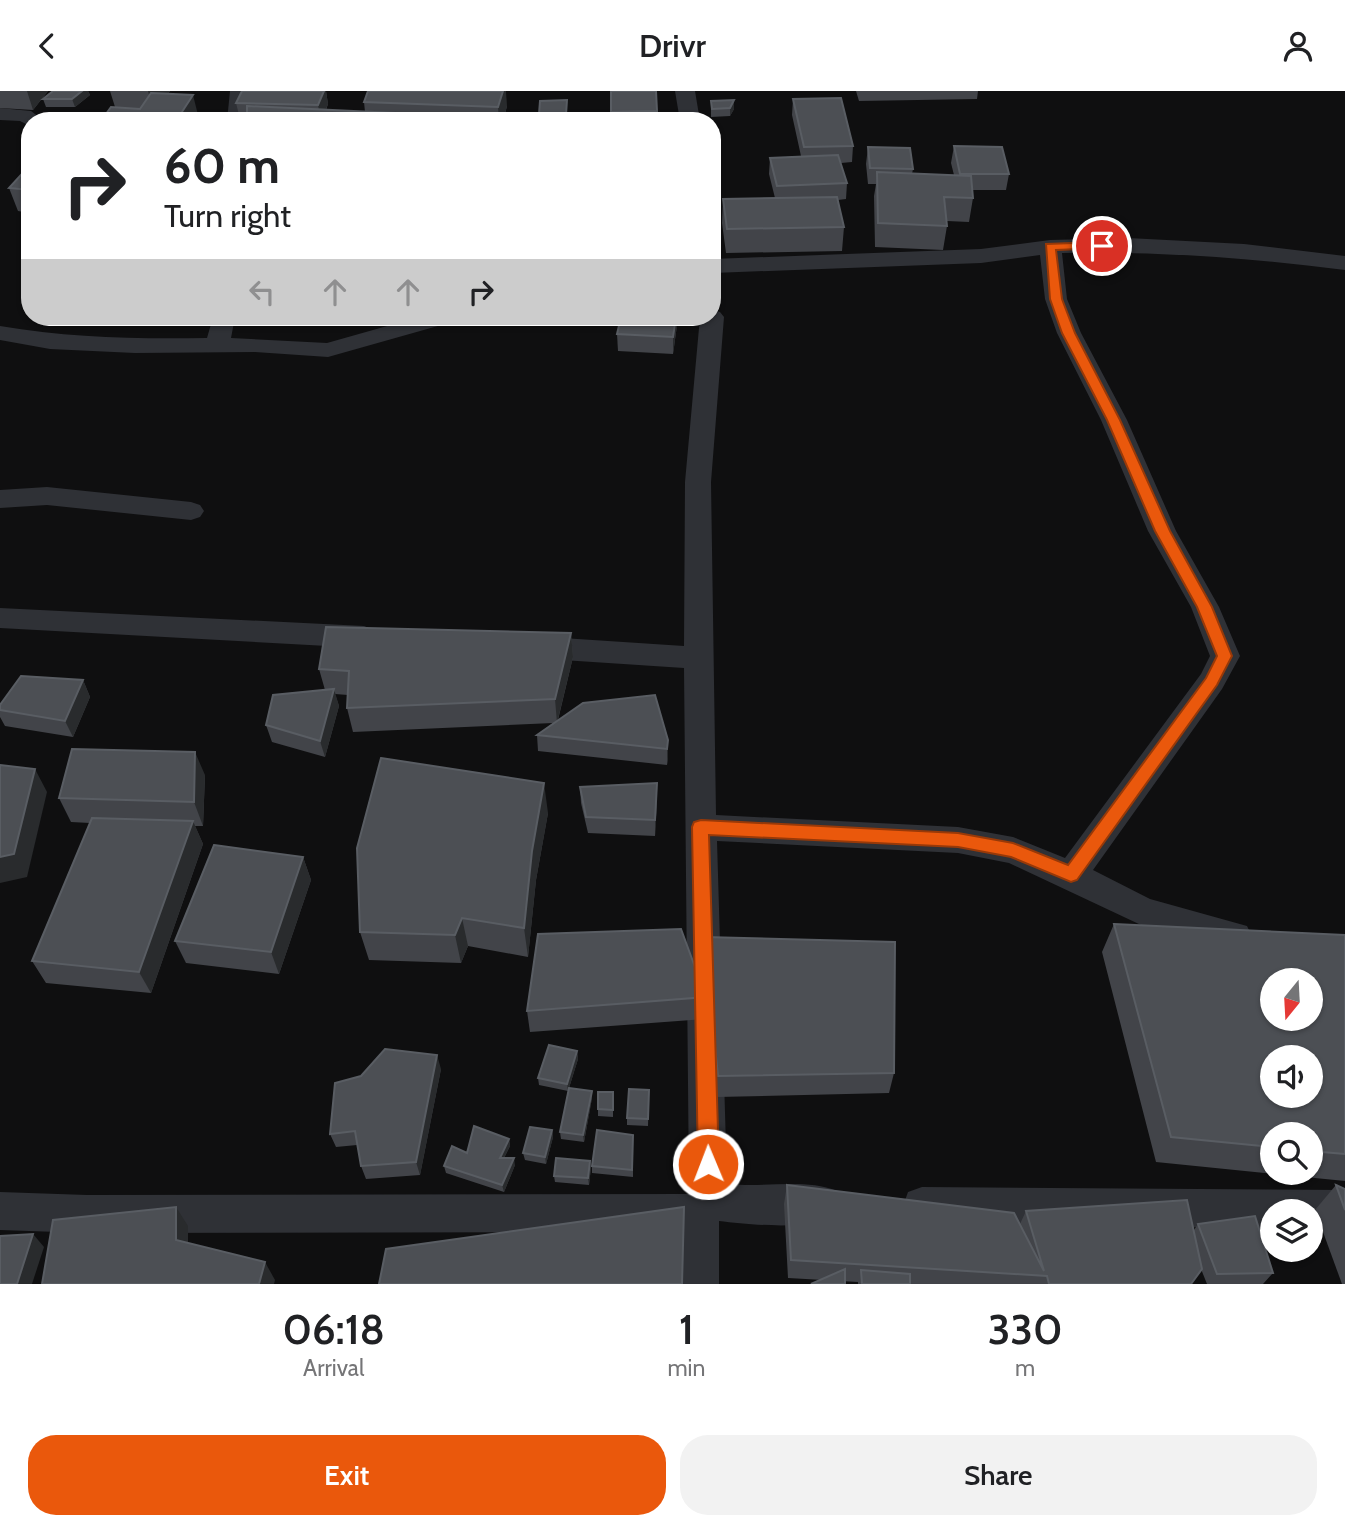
<!DOCTYPE html>
<html lang="en">
<head>
<meta charset="utf-8">
<style>
	:root { --surface:#fff; --page:#f2f2f2; --text:#202124; --muted:#757577; --accent:#ea580c }
	body { margin:0; font-family:Cabin,sans-serif; background:var(--page); color:var(--text); height:100vh; display:flex; flex-direction:column; font-size:26px; white-space:nowrap }
	* { box-sizing:border-box; margin:0 }
	p { font-size:23px; color:var(--muted) }
	.icon { flex:none; width:38px; height:38px; fill:none; stroke:currentColor; stroke-width:2; stroke-linecap:round; stroke-linejoin:round }
	.map { position:relative; height:1193px; overflow:hidden }
	.sheet { display:flex; flex-direction:column; background:var(--surface); flex:1 }
	.sheet>* { flex:none }
	.guide { position:absolute; left:21px; top:21px; width:700px; height:214px; border-radius:28px; box-shadow:0 2px 5px #0004; background:#fff; color:var(--text); overflow:hidden }
	.needle { width:46px; rotate:198deg }
	.tools { position:absolute; left:1260px; top:877px; display:grid; gap:14px }
	.tools a { display:grid; place-items:center; width:63px; height:63px; border-radius:50%; background:var(--surface); box-shadow:0 2px 5px #0004; font-size:35px }
	.pin { position:absolute; display:grid; place-items:center; width:60px; height:60px; color:#fff; margin:-30px; border:4px solid #fff; border-radius:50%; box-shadow:0 2px 7px #0007 }
	.me { position:absolute; width:77px; margin:-38px; rotate:359deg; stroke-linejoin:round; filter:drop-shadow(0 0 5px #0008) }
	.turn { display:flex; align-items:center; gap:24px; height:147px; padding:0 28px; font-size:32px }
	.turn .icon { width:91px; height:91px; stroke-width:2.5 }
	.turn b { display:block; font-size:49px; line-height:60px }
	.lanes { display:flex; align-items:center; height:66px; padding:0 28px; background:#0003; justify-content:center; gap:35px; direction:ltr }
	.lanes .off { opacity:.35 }
	.eta { display:flex; justify-content:space-evenly; align-items:center; height:119px; text-align:center }
	.eta b { font-size:42px; font-weight:600; line-height:49px }
	.primary-button { display:flex; gap:14px; margin-top:auto; padding:14px 28px }
	.primary-button a { flex:1; height:80px; border-radius:28px; background:var(--accent); color:#fff; font-size:28px; font-weight:600; line-height:80px; text-align:center }
	.primary-button a+a { background:var(--page); color:var(--text) }
	header { display:flex; justify-content:space-between; align-items:center; height:91px; padding:0 28px; background:var(--surface); font-size:32px; font-weight:600 }
	.map>svg:first-child { display:block }
</style>
</head>
<body>
<header><svg class="icon" aria-label="back" viewBox="0 0 24 24"><path d="M15 5l-7 7 7 7"/></svg>Drivr<svg class="icon" aria-label="person" viewBox="0 0 24 24"><circle cx="12" cy="8" r="4"/><path d="M4 21q1-7 8-7t8 7"/></svg></header>
<div class="map">
<svg width="1345" height="1193" viewBox="0 0 1345 1193">
	<rect width="100%" height="100%" fill="#0f0f10"/>
	<g fill="none" stroke-linecap="round" stroke-linejoin="round">
		<g fill="#2f3136" fill-rule="evenodd">
			<path d="M230,0H250L247,30H227Z"/>
			<path d="M675,0H695L700,30H680Z"/>
			<path d="M0,17L31,20L44,30H30V35L20,30L0,29Z"/>
			<path d="M1128,147L1244,153L1345,165V179C1250,167 1157,160 1062,162L1067,208L1081,242L1127,329L1176,440L1219,516L1240,565L1222,598L1093,779L1150,808L1247,835L1252,845L1247,855L1235,860L1202,854L1141,834L1009,772L958,762L717,750L727,1089L730,1093C764,1097 805,1087 837,1100L842,1113L837,1126C807,1139 752,1134 719,1130V1193H679L680,1141L87,1142L0,1139V1101L87,1104L692,1103L689,1096L684,577L532,567L522,564L517,556L522,548L532,545L684,555L685,391L700,226H712V219L720,221L724,226L711,391L716,724L958,736L1013,746L1065,767L1201,583L1210,565L1191,516L1148,440L1101,329L1057,242L1045,208L1040,164L981,172L713,182L712,168L981,158L1050,149Z"/>
			<path d="M213,226H235L231,247L327,252L419,226H456L452,231L328,266L255,261L135,262L50,258L0,249V235C69,247 137,248 207,247Z"/>
			<path d="M47,396L191,411L200,414L204,420L200,426L191,429L47,414L0,417V399Z"/>
			<path d="M0,517L364,535L374,539L378,546L374,553L364,557L0,537Z"/>
			<path d="M922,1096L1345,1099V1137H1311V1120H1272V1137L922,1134L908,1129L903,1115L908,1101Z"/>
		</g>
	</g>
	<g fill="#424449" fill-rule="evenodd">
		<path d="M0,0H48L33,19L0,17Z"/>
		<path d="M53,0H88L90,4L75,16H46L43,8Z"/>
		<path d="M110,0H170L168,3L199,28L115,16Z"/>
		<path d="M242,0H326L328,13L326,19L365,21L364,11L507,15L505,23L582,24L583,30H247V28H240L236,12Z"/>
		<path d="M611,0H656L657,30H611Z"/>
		<path d="M856,0H978L977,8L859,10Z"/>
		<path d="M793,8L853,55L852,71L841,72L847,92L846,108L838,109L844,136L842,160L726,162L722,132L723,108L775,107L769,83L770,67L801,65L792,24Z"/>
		<path d="M734,9V18L730,25L711,26V10Z"/>
		<path d="M954,55L1009,83L1006,99H972L973,107L969,131L947,130V135L943,159L875,156L874,105L876,93H868L866,73L868,56L913,78L912,83L954,84L951,72Z"/>
		<path d="M30,74V122L18,120L9,97Z"/>
		<path d="M677,234L673,263L618,260L617,243Z"/>
		<path d="M571,542L573,566L558,629L668,649V666L667,674L538,660L537,644L553,632L353,641L347,617L348,604L335,603L339,615L325,666L272,651L266,634L325,599L319,578Z"/>
		<path d="M83,589L90,606L73,646L5,635L0,626V614Z"/>
		<path d="M205,684L203,735H195L203,753L151,902L46,892L32,870L90,732L71,731L59,707Z"/>
		<path d="M580,696L657,708L655,745L588,742L581,712Z"/>
		<path d="M548,722L536,789L528,866L468,855L461,872L369,869L360,841Z"/>
		<path d="M303,766L311,789L279,883L186,872L175,850Z"/>
		<path d="M1114,833L1345,844V1090L1156,1071L1102,861ZM1272,1043H1311V1082H1272Z"/>
		<path d="M704,846L894,982L889,1002L717,1006L703,868Z"/>
		<path d="M706,906L705,928L530,941L527,920Z"/>
		<path d="M577,960L578,968L569,997L592,1000V1007L584,1051L561,1048L560,1041L568,1000L539,994L538,987Z"/>
		<path d="M441,978L420,1084L366,1088L361,1075L357,1054L336,1056L330,1043Z"/>
		<path d="M649,999L648,1035L627,1034V1027Z"/>
		<path d="M613,1001V1026L598,1025V1018Z"/>
		<path d="M552,1039L553,1046L546,1073L525,1069L523,1062Z"/>
		<path d="M633,1044V1086L592,1082V1075Z"/>
		<path d="M509,1048L510,1055L504,1067L515,1074L504,1101L446,1082L444,1075L467,1062Z"/>
		<path d="M590,1070L591,1076L589,1094L555,1091L554,1085Z"/>
		<path d="M787,1094L1020,1133L1026,1120L1194,1139L1198,1133L1273,1182L1263,1193H1207L1201,1178L1191,1193H858V1191L788,1187L784,1113Z"/>
		<path d="M1336,1094L1345,1098V1193H1342L1315,1119Z"/>
	</g>
	<g fill="#292b2d">
		<path d="M27,0H48L33,19Z"/>
		<path d="M82,0H88L90,4L75,16L72,8Z"/>
		<path d="M148,0H170L154,22Z"/>
		<path d="M324,0H326L328,13L321,30L318,14Z"/>
		<path d="M503,0H506L507,15L503,30H499L498,16Z"/>
		<path d="M193,4L199,28L198,30H176Z"/>
		<path d="M734,9V18L730,25V17Z"/>
		<path d="M676,226H677V234L673,263V246Z"/>
		<path d="M571,542L573,566L557,632L555,608Z"/>
		<path d="M83,589L90,606L73,646L65,630Z"/>
		<path d="M334,598L339,615L325,666L320,650Z"/>
		<path d="M668,649V666L667,674V658Z"/>
		<path d="M195,661L205,684L203,735L194,711Z"/>
		<path d="M35,678L47,701L27,786L0,792V766Z"/>
		<path d="M544,692L548,722L536,789L528,866L524,837L532,760Z"/>
		<path d="M657,692V708L655,745V729Z"/>
		<path d="M193,730L203,753L151,902L139,881Z"/>
		<path d="M303,766L311,789L279,883L271,861Z"/>
		<path d="M462,827L468,855L461,872L455,844Z"/>
		<path d="M577,960L578,968L568,1000L567,993Z"/>
		<path d="M437,964L441,978L420,1084L416,1071Z"/>
		<path d="M592,1000V1007L584,1051L583,1044Z"/>
		<path d="M552,1039L553,1046L546,1073L545,1066Z"/>
		<path d="M509,1048L510,1055L501,1073L500,1067Z"/>
		<path d="M514,1067L515,1074L504,1101L502,1094Z"/>
		<path d="M590,1070L591,1076L589,1094L588,1087Z"/>
		<path d="M176,1116L188,1135V1167L176,1149Z"/>
		<path d="M33,1143L44,1156L32,1193H17Z"/>
		<path d="M265,1171L275,1189L274,1193H259Z"/>
	</g>
	<g fill="#4c4f54" stroke="#595d63" stroke-width="2" fill-rule="evenodd">
		<path d="M53,0H82L72,8H43Z"/>
		<path d="M242,0H324L318,14L236,12Z"/>
		<path d="M368,0H503L498,16L364,11Z"/>
		<path d="M611,0H656L657,20L611,21Z"/>
		<path d="M151,2L193,4L176,30H101L111,16L140,18Z"/>
		<path d="M841,7L853,55L804,56L793,8Z"/>
		<path d="M567,9L566,24L539,23L540,10Z"/>
		<path d="M734,9L730,17L712,18L711,10Z"/>
		<path d="M247,15L415,23L412,30H247Z"/>
		<path d="M489,22L582,24V30H488Z"/>
		<path d="M954,55L1002,56L1009,83H960Z"/>
		<path d="M868,56L910,57L913,78L870,77Z"/>
		<path d="M838,64L847,92L777,95L770,67Z"/>
		<path d="M30,74V99L9,97Z"/>
		<path d="M877,81L971,85L973,107L944,106L947,135L878,132Z"/>
		<path d="M837,106L844,136L727,138L723,108Z"/>
		<path d="M621,226H676L673,246L617,243Z"/>
		<path d="M326,536L571,542L555,608L347,617L349,580L319,578Z"/>
		<path d="M21,585L83,589L65,630L0,619V614Z"/>
		<path d="M334,598L320,650L266,634L273,604Z"/>
		<path d="M655,604L668,649L667,658L537,644L583,612Z"/>
		<path d="M72,658L195,661L194,711L59,707Z"/>
		<path d="M381,667L544,692L532,760L524,837L462,827L455,844L360,841L357,757Z"/>
		<path d="M0,674L35,678L14,763L0,766Z"/>
		<path d="M657,692L655,729L586,726L580,696Z"/>
		<path d="M92,727L193,730L139,881L32,870Z"/>
		<path d="M214,754L303,766L271,861L175,850Z"/>
		<path d="M1114,833L1345,844V1063L1311,1060V1043H1272V1056L1171,1046ZM1272,889H1311V928H1272ZM1272,966H1311V1004H1272Z"/>
		<path d="M681,838L706,906L527,920L538,843Z"/>
		<path d="M704,846L895,851L894,982L718,985Z"/>
		<path d="M549,954L577,960L567,993L538,987Z"/>
		<path d="M385,958L437,964L416,1071L361,1075L355,1040L330,1043L335,992L361,985Z"/>
		<path d="M569,997L592,1000L583,1044L560,1041Z"/>
		<path d="M629,998L649,999L648,1028L627,1027Z"/>
		<path d="M598,1001H613V1019L598,1018Z"/>
		<path d="M474,1035L509,1048L500,1067H514L502,1094L444,1075L452,1055L467,1062Z"/>
		<path d="M530,1036L552,1039L545,1066L523,1062Z"/>
		<path d="M597,1039L633,1044L632,1079L592,1075Z"/>
		<path d="M556,1067L590,1070L588,1087L554,1085Z"/>
		<path d="M787,1094L1014,1122L1044,1180L1026,1120L1187,1109L1202,1178L1191,1193H1049L1047,1185L791,1169Z"/>
		<path d="M1336,1094L1345,1098V1119Z"/>
		<path d="M176,1116V1149L265,1171L259,1193H42L53,1129Z"/>
		<path d="M684,1116L682,1193H379L386,1158Z"/>
		<path d="M1255,1125L1273,1182L1217,1183L1198,1133Z"/>
		<path d="M33,1143L17,1193H0V1145Z"/>
		<path d="M845,1178V1193H811Z"/>
		<path d="M861,1179L910,1183V1193H862Z"/>
	</g>
	<path fill="#ea580c" stroke="#983908" stroke-width="2" d="M1102,151L1106,152V157L1056,159L1062,208L1075,242L1120,329L1170,440L1212,516L1232,565L1217,594L1077,789L1071,791L1011,766L958,756L709,744L719,1073L716,1080L708,1083L701,1080L698,1073L692,736L694,731L701,729L958,742L1013,752L1068,774L1206,587L1217,565L1197,516L1155,440L1107,329L1062,242L1050,208L1046,153Z"/>
</svg>
<div class="tools">
<a><svg class="needle" viewBox="-14 -14 28 28"><path d="M0-13l5 13h-10z" fill="#e53935"/><path d="M0 13l5-13h-10z" fill="#757577"/></svg></a>
<a><svg class="icon" aria-label="sound" viewBox="0 0 24 24"><path d="M4 9h4l5-4v14l-5-4H4zM17 9q2 3 0 6"/></svg></a>
<a><svg class="icon" aria-label="search" viewBox="0 0 24 24"><circle cx="10" cy="10" r="6"/><path d="M15 15l6 6"/></svg></a>
<a><svg class="icon" aria-label="layers" viewBox="0 0 24 24"><path d="M12 4l9 5-9 5-9-5zM3 14l9 5 9-5"/></svg></a>
</div>
<div class="pin" style="left:1102px;top:155px;background:#d93025"><svg class="icon" aria-label="arrive" viewBox="0 0 24 24"><path d="M6 21V4h12l-3 4 3 4H6"/></svg></div>
<svg class="me" style="left:708px;top:1073px" viewBox="-20 -20 40 40"><circle r="17" fill="#ea580c" stroke="#fff" stroke-width="3"/><path d="M0-11L8 9 0 5-8 9z" fill="#fff"/></svg>
<div class="guide">
<div class="turn"><svg class="icon" aria-label="right" viewBox="0 0 24 24"><path d="M7 20v-9h11M14 6l5 5-5 5"/></svg><div><b>60 m</b>Turn right</div></div>
<div class="lanes"><svg class="icon off" aria-label="left" viewBox="0 0 24 24"><path d="M17 20v-9H6M10 6l-5 5 5 5"/></svg><svg class="icon off" aria-label="ahead" viewBox="0 0 24 24"><path d="M12 20V5M6 11l6-6 6 6"/></svg><svg class="icon off" aria-label="ahead" viewBox="0 0 24 24"><path d="M12 20V5M6 11l6-6 6 6"/></svg><svg class="icon" aria-label="right" viewBox="0 0 24 24"><path d="M7 20v-9h11M14 6l5 5-5 5"/></svg></div>
</div>
</div>
<section class="sheet">
<div class="eta">
<div><b>06:18</b><p>Arrival</p></div>
<div><b>1</b><p>min</p></div>
<div><b>330</b><p>m</p></div>
</div>
<div class="primary-button"><a>Exit</a><a>Share</a></div>
</section>
</body>
</html>
